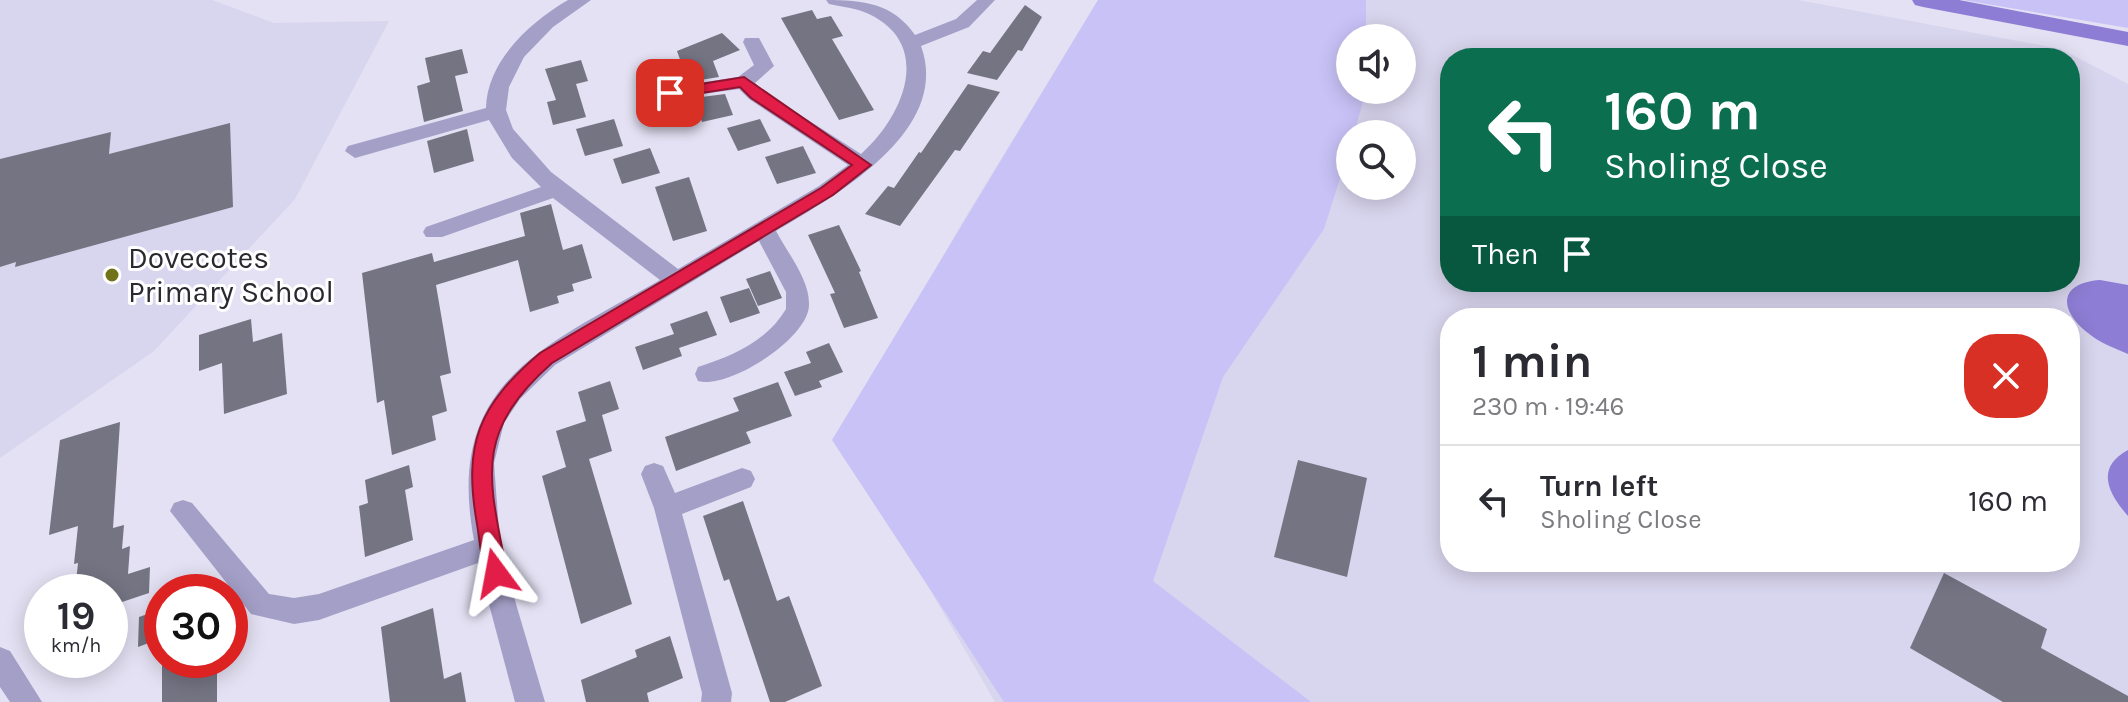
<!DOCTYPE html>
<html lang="en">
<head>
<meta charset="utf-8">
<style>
	:root { --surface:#fff; --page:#f2f2f3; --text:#2b2b33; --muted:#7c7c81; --line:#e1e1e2 }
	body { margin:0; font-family:Karla,sans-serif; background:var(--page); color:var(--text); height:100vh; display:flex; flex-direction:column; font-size:30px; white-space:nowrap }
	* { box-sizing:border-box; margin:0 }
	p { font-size:26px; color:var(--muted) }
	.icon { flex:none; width:44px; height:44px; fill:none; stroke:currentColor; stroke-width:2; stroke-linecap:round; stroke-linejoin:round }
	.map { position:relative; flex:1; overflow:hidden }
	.details { position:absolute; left:1440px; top:308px; width:640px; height:264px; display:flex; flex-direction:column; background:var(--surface); border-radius:32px; box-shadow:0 4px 20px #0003 }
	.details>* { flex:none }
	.banner { position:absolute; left:1440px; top:48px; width:640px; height:244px; border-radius:32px; box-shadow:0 4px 20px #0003; background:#0b6e4f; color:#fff; overflow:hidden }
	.fabs { position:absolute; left:1336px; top:24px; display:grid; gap:16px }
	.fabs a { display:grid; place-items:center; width:80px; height:80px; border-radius:50%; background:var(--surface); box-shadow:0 4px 20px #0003; font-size:40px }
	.speed { position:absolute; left:24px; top:574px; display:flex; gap:16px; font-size:40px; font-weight:700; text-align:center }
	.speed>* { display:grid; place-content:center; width:104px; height:104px; border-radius:50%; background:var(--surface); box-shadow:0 4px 20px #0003; line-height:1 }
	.speed small { font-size:20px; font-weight:400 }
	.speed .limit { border:12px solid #d22; background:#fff; color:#111 }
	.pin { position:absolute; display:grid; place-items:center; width:68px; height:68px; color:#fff; margin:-34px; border-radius:16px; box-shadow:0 4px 12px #0006 }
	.me { position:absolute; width:88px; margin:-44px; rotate:347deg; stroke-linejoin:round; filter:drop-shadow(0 0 6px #0008) }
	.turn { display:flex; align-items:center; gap:28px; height:168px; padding:0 32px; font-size:36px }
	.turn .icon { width:104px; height:104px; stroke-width:2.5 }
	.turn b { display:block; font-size:56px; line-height:68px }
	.then { display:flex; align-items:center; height:76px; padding:0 32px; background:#0003; gap:16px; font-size:30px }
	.round { display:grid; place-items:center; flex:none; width:84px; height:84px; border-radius:32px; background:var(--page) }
	.overview { display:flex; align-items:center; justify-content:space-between; height:136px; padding:0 32px }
	h1 { font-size:48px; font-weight:700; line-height:60px }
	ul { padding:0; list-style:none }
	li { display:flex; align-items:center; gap:24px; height:112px; padding:0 32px; border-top:2px solid var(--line) }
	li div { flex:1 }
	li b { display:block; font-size:30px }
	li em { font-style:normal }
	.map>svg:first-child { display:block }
</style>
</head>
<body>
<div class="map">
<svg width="2128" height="702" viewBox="0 0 2128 702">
	<rect width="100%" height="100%" fill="#e3e1f3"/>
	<g fill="#d8d5ee" fill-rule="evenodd">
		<path d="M0,0H212L274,23L389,21L295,199L154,351L0,458Z"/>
		<path d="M1098,0H1798L2061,49L2128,84V702H995L896,531L835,444L965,218ZM1350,38H1402V90H1350ZM1450,58H2070V282H1450ZM1350,134H1402V186H1350ZM1450,318H2070V562H1450Z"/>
	</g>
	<g fill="#c9c2f7">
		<path d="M1098,0H1366V38H1350V90H1366L1354,134H1350V147L1324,229L1223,377L1153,581L1311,702H1004L832,440Z"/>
		<path d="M1963,0H2128V28Z"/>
	</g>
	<g fill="#8d7dd4">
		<path d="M2100,280L2128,285V354C2114,348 2100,343 2088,333C2058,309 2059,283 2100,280Z"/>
		<path d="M2128,450V516C2108,493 2095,468 2128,450Z"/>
	</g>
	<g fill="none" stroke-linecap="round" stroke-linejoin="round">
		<path fill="#8d7dd4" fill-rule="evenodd" d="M1912,0H1959L2128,32V46L1923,7L1915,5Z"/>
	</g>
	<g fill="#757483">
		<path d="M1025,5L1042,17L1022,51L1018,50L997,80L967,73L983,51L990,53Z"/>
		<path d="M812,10L817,19L831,16L843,36L832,39L874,110L839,120L781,18Z"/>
		<path d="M722,33L740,50L713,61L719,77L688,82L677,51Z"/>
		<path d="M462,49L468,73L455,76L463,111L424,122L417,86L430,82L425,58Z"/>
		<path d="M581,60L588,81L576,84L586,117L553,125L547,102L556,100L545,69Z"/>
		<path d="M968,84L1000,92L960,151L955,150L900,226L865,214L888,186L894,188L919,152L921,153Z"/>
		<path d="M725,94L733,115L702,122L694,98Z"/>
		<path d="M614,119L623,146L585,156L576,129Z"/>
		<path d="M760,119L771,141L738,151L727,128Z"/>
		<path d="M230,123L233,207L15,267L16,262L0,267V159L111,132L109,154Z"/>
		<path d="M467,129L474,161L434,173L427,141Z"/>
		<path d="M803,146L816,173L777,184L765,157Z"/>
		<path d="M650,148L660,173L622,184L613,159Z"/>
		<path d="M689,177L707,231L673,241L655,187Z"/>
		<path d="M551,204L563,250L582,244L592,278L572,284L574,291L557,296L559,303L530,312L518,260L436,285L451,373L440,376L447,411L432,416L436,440L392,455L384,400L377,403L362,273L432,253L434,262L525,236L520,213Z"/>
		<path d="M839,225L861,271L859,272L878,318L844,328L830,294L835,293L808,235Z"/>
		<path d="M770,271L782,298L758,306L746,279Z"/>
		<path d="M749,288L760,313L730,323L720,297Z"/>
		<path d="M707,311L717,335L679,348L682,356L643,370L635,347L674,334L670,324Z"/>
		<path d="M251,319L253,342L282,333L287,394L224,414L222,363L199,371V335Z"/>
		<path d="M829,343L843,372L819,381L822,387L795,396L784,372L811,363L806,352Z"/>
		<path d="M610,381L619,409L602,415L612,451L589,459L632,604L581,624L542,476L566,467L556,431L586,421L578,392Z"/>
		<path d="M778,382L792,416L746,432L751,443L676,471L665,437L739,411L733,398Z"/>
		<path d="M120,422L113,528L124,525L122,549L130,546L128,574L150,567L149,593L110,606V592H100L101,583L75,591L78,563L74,564L78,526L49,535L60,440Z"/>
		<path d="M1298,460L1367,478L1347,577L1274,557Z"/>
		<path d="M409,465L413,487L405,490L413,540L365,557L359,506L368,503L365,480Z"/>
		<path d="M743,501L777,601L789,596L822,686L785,702H770L729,579L724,581L703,516Z"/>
		<path d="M1944,573L2047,629L2041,648L2128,696V702H2003L1910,648Z"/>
		<path d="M433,608L444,679L461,672L466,702H390L381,627Z"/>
		<path d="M162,609V638L138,647L139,617Z"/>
		<path d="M670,636L683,678L647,693L649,702H586L581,680L637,657L635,650Z"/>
		<rect x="162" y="660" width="55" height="42"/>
	</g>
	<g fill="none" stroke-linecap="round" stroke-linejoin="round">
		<g fill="#a49fc7" fill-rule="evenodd">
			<path d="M568,0H591L553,27L524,57L509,87L506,110L513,129L551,172L678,269L819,186L848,165L749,99L739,89L652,101L645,99L642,95L645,91L738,77L754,65L743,42L745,38H759L774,66L755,83L763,91L861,154C902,118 934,47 871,15C858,8 842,7 829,4L826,0C863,0 893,3 915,35L956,19L977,0H995L969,27L921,46C952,131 835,196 776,231C787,252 810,280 809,305C809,338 728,390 698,381L695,374L698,367C733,356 767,341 786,309V292L759,241L555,365L520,399L504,423L494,463L499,531L516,604L545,702H515L478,563L319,620L294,624L251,614L170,511L174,503L183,500L192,503L269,594L294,598L319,594L474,540C444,382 544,347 660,280L553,198L442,237H426L423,232L426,227L541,187L512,158L489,120L355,158L345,151L348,146L486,108C487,61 530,22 568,0Z"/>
			<path d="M654,463L663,466L675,493L742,468L751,471L755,479L751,487L682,514L732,693L731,702H701L702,693L654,508L641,474L645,466Z"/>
			<path d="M0,647L10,651L42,702H10L0,687Z"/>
		</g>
	</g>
	<path fill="#e11d48" stroke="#92132f" stroke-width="2" d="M744,77L871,165L833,195L552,363C472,434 489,478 507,573L503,579L496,582L489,579C481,563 480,542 477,524C463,444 478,406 540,353L821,188L852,165L751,98L740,87L670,98L663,93L670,89Z"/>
	<circle fill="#717319" stroke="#fff" stroke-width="3" cx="112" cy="275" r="8"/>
	<g text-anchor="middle" stroke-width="6" stroke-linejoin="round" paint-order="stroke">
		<g font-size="30" fill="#2a2930" stroke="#fff" text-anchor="start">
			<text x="128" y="268">Dovecotes<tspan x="128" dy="34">Primary School</tspan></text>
		</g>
	</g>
</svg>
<div class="fabs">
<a><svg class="icon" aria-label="sound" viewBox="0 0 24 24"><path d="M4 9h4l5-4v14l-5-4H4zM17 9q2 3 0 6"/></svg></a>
<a><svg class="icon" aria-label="search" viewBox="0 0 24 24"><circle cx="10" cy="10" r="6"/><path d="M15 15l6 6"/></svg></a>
</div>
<div class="speed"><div>19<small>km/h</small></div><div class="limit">30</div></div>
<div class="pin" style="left:670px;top:93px;background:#d93025"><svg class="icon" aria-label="arrive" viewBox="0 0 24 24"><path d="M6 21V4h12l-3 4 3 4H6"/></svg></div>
<svg class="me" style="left:496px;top:573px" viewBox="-20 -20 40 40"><path d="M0-17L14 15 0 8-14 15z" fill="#e11d48" stroke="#fff" stroke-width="4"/></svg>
<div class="banner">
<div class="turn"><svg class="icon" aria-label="left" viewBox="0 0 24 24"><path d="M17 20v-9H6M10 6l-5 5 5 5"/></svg><div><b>160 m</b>Sholing Close</div></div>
<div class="then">Then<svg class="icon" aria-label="arrive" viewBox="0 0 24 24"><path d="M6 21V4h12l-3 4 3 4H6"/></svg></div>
</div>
<section class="details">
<div class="overview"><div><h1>1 min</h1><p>230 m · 19:46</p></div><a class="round" style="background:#d93025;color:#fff"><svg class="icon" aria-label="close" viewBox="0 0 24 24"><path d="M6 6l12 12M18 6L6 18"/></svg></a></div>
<ul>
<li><svg class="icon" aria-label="left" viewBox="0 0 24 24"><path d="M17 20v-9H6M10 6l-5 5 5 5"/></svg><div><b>Turn left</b><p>Sholing Close</p></div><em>160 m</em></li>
</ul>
</section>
</div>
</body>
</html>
